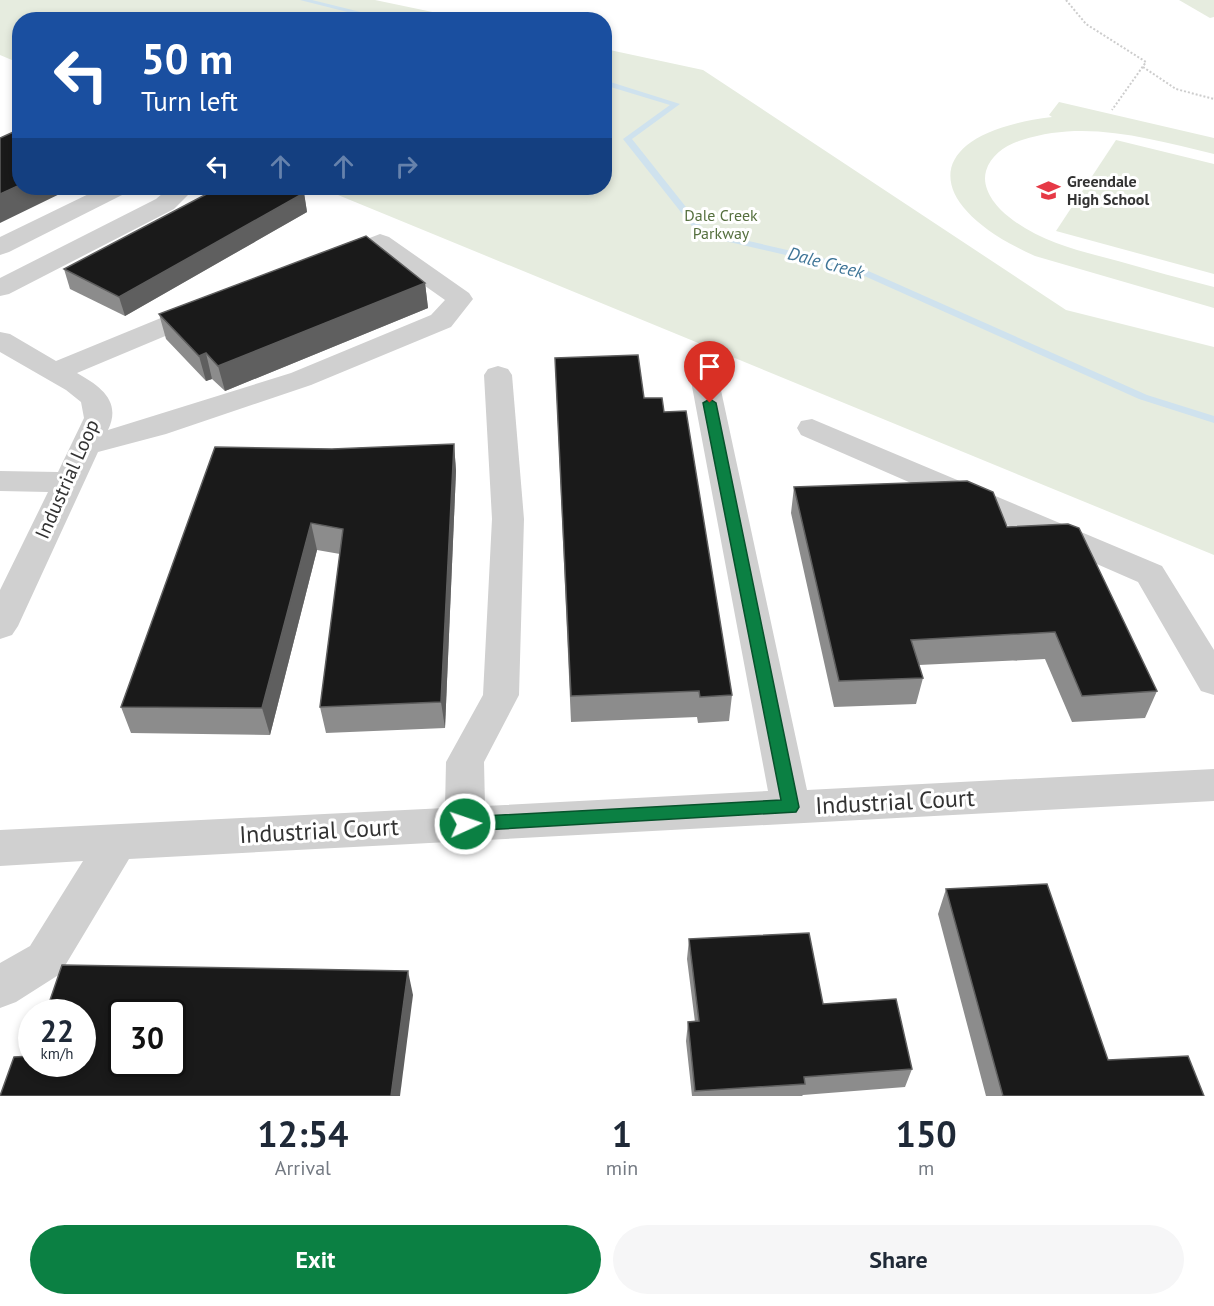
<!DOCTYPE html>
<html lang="en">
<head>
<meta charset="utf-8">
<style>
	:root { --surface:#fff; --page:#f6f6f7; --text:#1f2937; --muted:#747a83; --accent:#0b8043 }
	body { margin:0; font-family:"PT Sans",sans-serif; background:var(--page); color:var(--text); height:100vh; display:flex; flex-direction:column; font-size:22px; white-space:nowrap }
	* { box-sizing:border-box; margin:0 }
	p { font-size:20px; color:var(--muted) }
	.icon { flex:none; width:33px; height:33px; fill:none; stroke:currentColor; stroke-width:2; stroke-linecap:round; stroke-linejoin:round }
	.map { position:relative; height:1096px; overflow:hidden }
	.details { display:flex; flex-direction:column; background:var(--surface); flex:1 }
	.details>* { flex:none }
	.top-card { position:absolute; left:12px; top:12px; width:600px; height:183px; border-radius:24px; box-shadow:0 3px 9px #0003; background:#1a4fa0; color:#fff; overflow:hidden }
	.speed { position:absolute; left:18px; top:999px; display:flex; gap:12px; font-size:30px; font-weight:700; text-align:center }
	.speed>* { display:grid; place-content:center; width:78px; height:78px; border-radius:50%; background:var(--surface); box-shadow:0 3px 9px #0003; line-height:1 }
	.speed small { font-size:15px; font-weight:400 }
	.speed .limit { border:3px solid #111; border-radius:9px; background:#fff; color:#111 }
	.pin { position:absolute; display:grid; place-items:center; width:51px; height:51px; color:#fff; margin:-62px -26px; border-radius:50% 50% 50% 0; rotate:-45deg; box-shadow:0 0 6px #0007 }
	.pin .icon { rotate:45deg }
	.me { position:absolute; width:66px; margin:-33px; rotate:87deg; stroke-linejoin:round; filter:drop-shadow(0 0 4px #0008) }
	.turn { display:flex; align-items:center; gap:21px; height:126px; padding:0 30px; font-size:27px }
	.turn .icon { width:78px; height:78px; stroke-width:2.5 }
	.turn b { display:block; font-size:42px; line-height:51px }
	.lanes { display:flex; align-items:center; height:57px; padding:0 30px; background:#0003; justify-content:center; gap:30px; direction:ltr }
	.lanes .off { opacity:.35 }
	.eta { display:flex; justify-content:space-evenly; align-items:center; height:102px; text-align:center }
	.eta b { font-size:36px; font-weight:600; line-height:42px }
	.cta { display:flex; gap:12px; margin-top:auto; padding:12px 30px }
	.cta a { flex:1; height:69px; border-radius:36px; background:var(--accent); color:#fff; font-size:24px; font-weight:600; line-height:69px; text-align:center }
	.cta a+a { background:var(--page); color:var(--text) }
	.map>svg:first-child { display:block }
</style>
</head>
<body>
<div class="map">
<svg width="1214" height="1096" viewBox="0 0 1214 1096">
	<rect width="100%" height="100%" fill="#fff"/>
	<g fill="#e6ecdf">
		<path d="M0,0H375L466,19L20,20L19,63L0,55Z"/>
		<path d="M1179,0H1214V17L1210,18Z"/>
		<path d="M605,49L703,70L1066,310L1214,347V555L321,188H604Z"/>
		<path d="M1059,102L1214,138V154C1151,139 1086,119 1022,140C1006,145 991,155 986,171C981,189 996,207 1009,217C1040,242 1080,251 1118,261C1150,270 1182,279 1214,287V308L1035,256C919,204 920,133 1052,117L1049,115Z"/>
		<path d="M1116,140L1214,164V274L1056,231Z"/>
	</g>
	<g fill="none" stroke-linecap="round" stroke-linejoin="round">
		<g fill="#cfe2ee" fill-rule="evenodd">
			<path d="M300,0H312L393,20H379Z"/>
			<path d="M604,80L680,104L632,139L705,231L857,266L1147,395L1214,416V423L1139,399L851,270L699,235L623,139L670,105L604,85Z"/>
		</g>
		<g stroke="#cdcdcd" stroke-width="2" stroke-dasharray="2 2" stroke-linecap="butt">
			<path d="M1066,0L1086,24L1146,62L1112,110"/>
			<path d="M1143,67L1176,89L1214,99"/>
		</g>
		<g fill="#d0d0d0" fill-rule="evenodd">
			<path d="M101,188H130L126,193L9,252L0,255V237Z"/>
			<path d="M169,188H195L174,209L9,294L0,296V278L156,199Z"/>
			<path d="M380,234L389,237L469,293L473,299L451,327L311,385L166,434L98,452L18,626L12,635L0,639V590L48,492L0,491V471L58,472L84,418L81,402L66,390L0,352V332L10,334L56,361L195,304L204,302L213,304L217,310L213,316L77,373C100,386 122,401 108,430L291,373L431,315L445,300L377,252L343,265L334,268L325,265L321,260L325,255Z"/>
			<path d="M498,366L508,369L512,375L524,519L519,695L484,762L485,806L768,791L691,381L695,375L705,372L715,375L719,381L807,790L1214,769V801L129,859L60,974L16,1002L0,1008V963L30,946L83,861L0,866V830L445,808L446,762L483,695L492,519L484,375L488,369Z"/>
			<path d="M812,419L1162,566L1214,650V695L1201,691L1138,582L801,435L797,428L801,421Z"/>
		</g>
	</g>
	<g fill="#8c8c8c">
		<path d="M304,193L307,212L125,316L70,289L64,269Z"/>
		<path d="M425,283L428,308L225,391L212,379L206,381L166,339L159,314Z"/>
		<path d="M556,383L644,398L664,412L732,695L729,721L698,723L697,717L571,722Z"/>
		<path d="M454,444L456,471L445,728L326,733L320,707L340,554L317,550L270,735L131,733L121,707L332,449Z"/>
		<path d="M794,487L1007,527L1157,691L1145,718L1072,722L1045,659L919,665L923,678L916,704L834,707L791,513Z"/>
		<path d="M946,889L1108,1060L1204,1096H986L938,914Z"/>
		<path d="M689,939L823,1004L912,1069L905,1087L803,1095L802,1096H692L686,1041L688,1022H695L687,959Z"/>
	</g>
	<g fill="#5f5f5f">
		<path d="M20,185V188H72L0,223V194Z"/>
		<path d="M304,193L307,212L125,316L119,297Z"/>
		<path d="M425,283L428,308L225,391L218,366Z"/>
		<path d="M206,353L212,379L206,381L199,356Z"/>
		<path d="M454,444L456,471L445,728L441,702Z"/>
		<path d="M311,523L317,550L270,735L262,708Z"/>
		<path d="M408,971L413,995L400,1096H391Z"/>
	</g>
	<g fill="#1a1a1a" stroke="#5f5f5f" stroke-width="1.5" fill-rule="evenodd">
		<path d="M20,129V185L0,194V138Z"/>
		<path d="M218,188H291L304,193L119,297L64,269Z"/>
		<path d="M366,236L425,283L218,366L206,353L199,356L159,314Z"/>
		<path d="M638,355L644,398H662L664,412L686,411L732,695L700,697L699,691L571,696L555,358Z"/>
		<path d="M454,444L441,702L320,707L343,529L311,523L262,708L121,707L215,447L332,449Z"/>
		<path d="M967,481L993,492L1007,527L1068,524L1079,528L1157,691L1082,696L1055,632L911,640L923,678L839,681L794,487Z"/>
		<path d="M1047,884L1108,1060L1188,1056L1204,1096H1003L946,889Z"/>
		<path d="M809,933L823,1004L896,999L912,1069L804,1077L805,1084L695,1091L688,1022L699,1021L689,939Z"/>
		<path d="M62,965L408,971L391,1096H0L14,1057L32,1056V1064H82V1012H46ZM122,1012H172V1064H122Z"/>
	</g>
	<path fill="#0b8043" stroke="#07532c" stroke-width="1.5" d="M710,399L716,403L799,807L796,812L465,831L459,829L456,824L459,819L465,817L781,800L703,403Z"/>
	<defs>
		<symbol id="school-bare" viewBox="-9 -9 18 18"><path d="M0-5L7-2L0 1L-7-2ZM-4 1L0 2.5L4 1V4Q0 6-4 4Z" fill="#e63946" stroke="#fff" stroke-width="2.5" paint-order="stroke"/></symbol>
	</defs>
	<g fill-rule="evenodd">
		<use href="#school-bare" x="1032" y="174" width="33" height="33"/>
	</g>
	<g text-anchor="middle" stroke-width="6" stroke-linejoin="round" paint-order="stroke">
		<g font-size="16" font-weight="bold" fill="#333" stroke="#fff" text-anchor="start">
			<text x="1067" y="187">Greendale<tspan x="1067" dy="18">High School</tspan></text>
		</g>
		<g font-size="16" fill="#56703f" stroke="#fff">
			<text x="721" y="221">Dale Creek<tspan x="721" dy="18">Parkway</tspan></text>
		</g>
		<g font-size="18" font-style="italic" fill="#3f7597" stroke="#fff">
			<text transform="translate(826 263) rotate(15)" y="6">Dale Creek</text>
		</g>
		<g font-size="20" fill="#333" stroke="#fff">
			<text transform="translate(67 479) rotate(-66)" y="7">Industrial Loop</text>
		</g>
		<g font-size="24" fill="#333" stroke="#fff">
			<text transform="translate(895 802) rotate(-3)" y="8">Industrial Court</text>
			<text transform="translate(319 831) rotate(-3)" y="8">Industrial Court</text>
		</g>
	</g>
</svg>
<div class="speed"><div>22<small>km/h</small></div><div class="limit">30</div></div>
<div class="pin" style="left:710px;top:403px;background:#d93025"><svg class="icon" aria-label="arrive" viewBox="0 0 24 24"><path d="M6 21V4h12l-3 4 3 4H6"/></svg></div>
<svg class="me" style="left:465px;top:824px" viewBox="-20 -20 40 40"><circle r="17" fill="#0b8043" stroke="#fff" stroke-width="3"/><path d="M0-11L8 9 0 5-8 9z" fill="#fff"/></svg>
<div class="top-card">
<div class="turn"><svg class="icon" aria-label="left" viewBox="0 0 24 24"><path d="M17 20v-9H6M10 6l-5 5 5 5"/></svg><div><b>50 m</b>Turn left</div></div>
<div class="lanes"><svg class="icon" aria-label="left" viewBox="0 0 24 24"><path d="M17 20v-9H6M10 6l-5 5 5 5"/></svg><svg class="icon off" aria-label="ahead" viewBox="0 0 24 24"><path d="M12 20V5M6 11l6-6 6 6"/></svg><svg class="icon off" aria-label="ahead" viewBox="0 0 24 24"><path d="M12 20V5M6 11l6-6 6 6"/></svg><svg class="icon off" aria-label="right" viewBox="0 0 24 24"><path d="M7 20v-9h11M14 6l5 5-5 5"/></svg></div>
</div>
</div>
<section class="details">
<div class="eta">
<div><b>12:54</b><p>Arrival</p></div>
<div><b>1</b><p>min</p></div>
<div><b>150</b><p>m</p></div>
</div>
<div class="cta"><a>Exit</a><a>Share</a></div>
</section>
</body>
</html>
